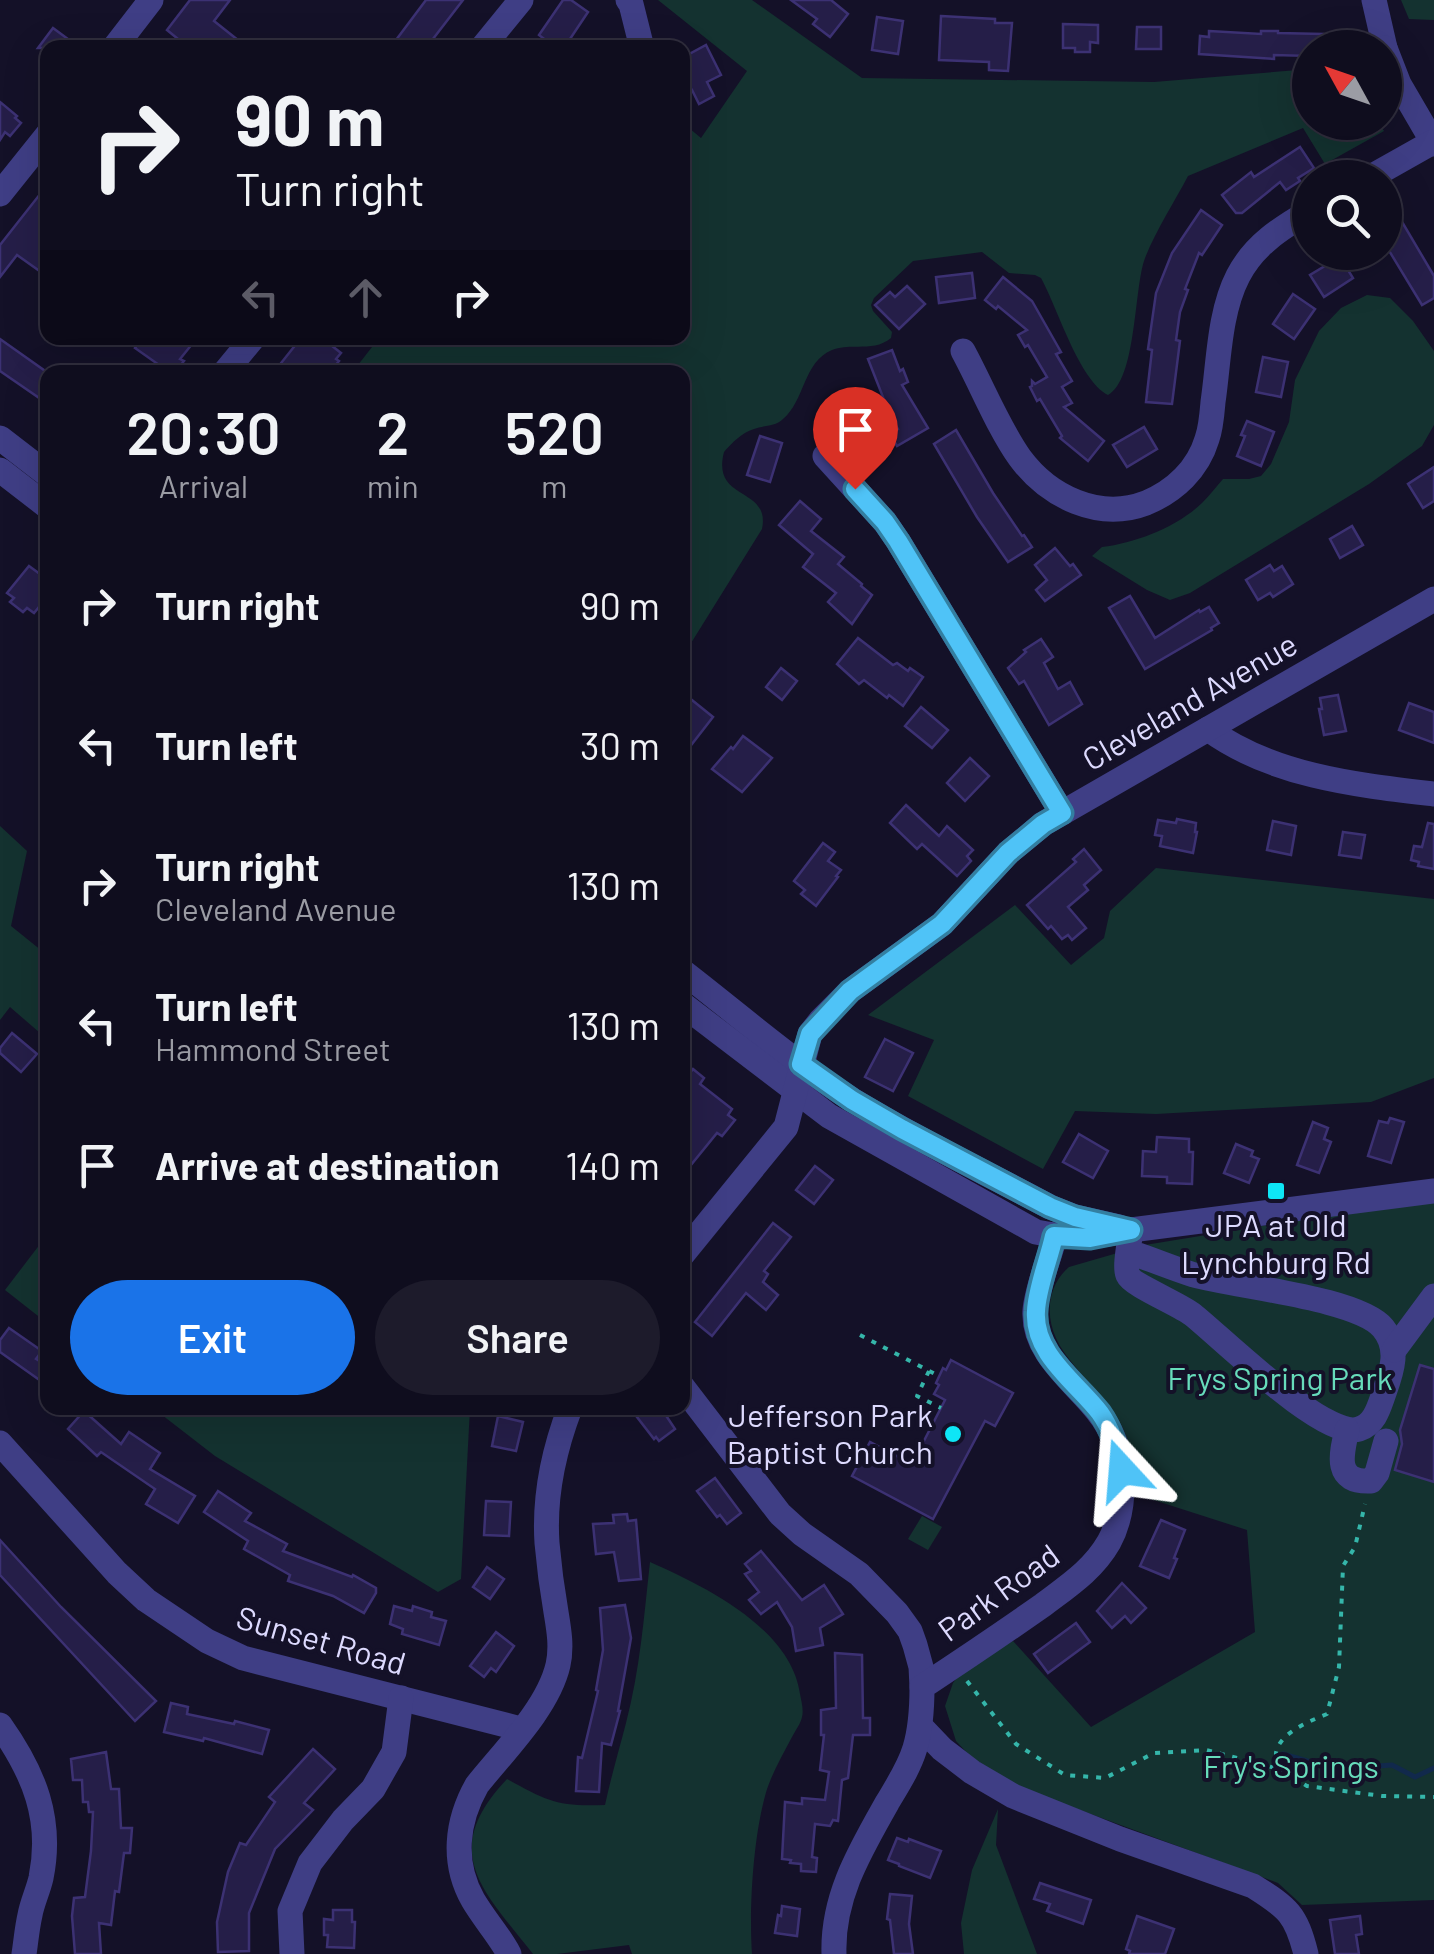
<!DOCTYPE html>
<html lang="en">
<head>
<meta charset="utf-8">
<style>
	:root { --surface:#0f0d1e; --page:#1d1b2b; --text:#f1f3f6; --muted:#9b9ca4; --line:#2f2d3c; --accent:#1a73e8 }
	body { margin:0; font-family:Barlow,sans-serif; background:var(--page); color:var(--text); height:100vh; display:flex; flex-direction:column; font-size:38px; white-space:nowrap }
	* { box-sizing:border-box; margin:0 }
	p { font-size:32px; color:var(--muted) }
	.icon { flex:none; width:55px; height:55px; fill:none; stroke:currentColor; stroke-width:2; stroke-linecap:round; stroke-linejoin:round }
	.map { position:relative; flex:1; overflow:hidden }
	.panel { position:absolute; left:40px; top:365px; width:650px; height:1050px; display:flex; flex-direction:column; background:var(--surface); border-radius:20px; box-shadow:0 10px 40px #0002,0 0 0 2px var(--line) }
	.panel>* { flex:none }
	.hud { position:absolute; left:40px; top:40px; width:650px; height:305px; border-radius:20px; box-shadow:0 10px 40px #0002,0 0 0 2px var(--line); background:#0f0d1e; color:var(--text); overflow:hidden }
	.needle { width:65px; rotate:310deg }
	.controls { position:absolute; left:1292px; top:30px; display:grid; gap:20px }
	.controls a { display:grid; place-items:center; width:110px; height:110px; border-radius:50%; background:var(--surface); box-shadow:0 10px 40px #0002,0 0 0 2px var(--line); font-size:50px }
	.pin { position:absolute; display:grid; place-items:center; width:85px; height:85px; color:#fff; margin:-102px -42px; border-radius:50% 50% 50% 0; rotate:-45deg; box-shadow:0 0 10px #0007 }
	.pin .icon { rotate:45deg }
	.me { position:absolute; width:110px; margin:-55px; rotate:341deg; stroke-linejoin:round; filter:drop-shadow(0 0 8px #0008) }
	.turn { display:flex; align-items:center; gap:35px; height:210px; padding:0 30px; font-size:45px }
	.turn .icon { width:130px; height:130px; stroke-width:2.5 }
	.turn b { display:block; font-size:70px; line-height:85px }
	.lanes { display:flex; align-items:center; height:95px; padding:0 30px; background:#0003; justify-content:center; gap:50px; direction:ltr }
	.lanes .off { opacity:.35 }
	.eta { display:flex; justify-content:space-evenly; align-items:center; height:170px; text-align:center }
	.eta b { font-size:60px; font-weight:600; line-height:70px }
	.action { display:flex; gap:20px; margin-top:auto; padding:20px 30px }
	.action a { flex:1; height:115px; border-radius:60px; background:var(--accent); color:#fff; font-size:40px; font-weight:600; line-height:115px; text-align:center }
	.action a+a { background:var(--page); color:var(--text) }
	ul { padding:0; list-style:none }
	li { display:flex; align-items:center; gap:30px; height:140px; padding:0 30px }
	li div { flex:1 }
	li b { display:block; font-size:38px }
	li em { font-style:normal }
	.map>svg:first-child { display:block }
</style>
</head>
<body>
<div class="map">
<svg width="1434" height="1954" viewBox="0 0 1434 1954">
	<rect width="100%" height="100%" fill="#141128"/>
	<g fill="#143230">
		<path d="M658,0H752L862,78L1154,82L1310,69V122L1379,123L1384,131L1325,164L1303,128L1188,176C1175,201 1153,235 1144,261C1134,292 1136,380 1108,395C1079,380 1058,309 1041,278L1035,275L1009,273L982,252L913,261L874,298L871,305L873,311L892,332L891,338C873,353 851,342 832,350C803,362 805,401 783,419C775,427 764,425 754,429C741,433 732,443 724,452C711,502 771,486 762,529L683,656L682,372H368L358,365L379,338H682L683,123L701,138L747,71Z"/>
		<path d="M1401,0H1434V20L1409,19Z"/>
		<path d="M1367,295L1390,298L1413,321L1434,351V425L1422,446L1369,484L1190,593L1170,600L1147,590L1092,556L1102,547C1136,543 1177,527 1202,503C1210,495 1216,487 1223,479H1249L1261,476L1271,464L1289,422L1295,380L1319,331L1341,308Z"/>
		<path d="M0,826L27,851L11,926L47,955V1039L10,1007L0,1020Z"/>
		<path d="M1156,868L1434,899V1078L1371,1102L1156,1114L1075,1111L1043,1169L908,1096L934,1040L868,1015L1015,905L1071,965L1104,938L1110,911Z"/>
		<path d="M1434,1201V1900L1302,1905L1278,1883L1009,1784L969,1755L956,1741L945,1706L953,1683L966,1666L1013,1641L1091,1727L1255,1632L1247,1530L1138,1495C1137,1466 1124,1430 1108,1406C1095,1387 1064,1358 1056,1338C1045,1314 1048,1285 1069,1267L1145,1245L1280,1223Z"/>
		<path d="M47,1235V1323L5,1290Z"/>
		<path d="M153,1408H470L461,1579L438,1592L215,1456Z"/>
		<path d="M922,1516L942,1527L928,1550L908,1539Z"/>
		<path d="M650,1562C704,1586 791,1628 800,1694C801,1700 804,1710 802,1717C801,1723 795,1731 792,1737C781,1758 769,1778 764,1800C753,1843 749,1910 752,1954H632L629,1945L557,1954H533C483,1890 438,1852 507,1779C547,1801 558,1807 605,1805C611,1777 619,1750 626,1723C640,1670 644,1616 650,1562Z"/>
		<path d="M998,1809L996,1845L1037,1954H964L961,1923L972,1870Z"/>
	</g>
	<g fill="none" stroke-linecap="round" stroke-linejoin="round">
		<path stroke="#11294c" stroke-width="5" d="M1283,1754L1335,1769L1392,1765L1415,1777L1434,1768"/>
	</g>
	<g fill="#251e48" stroke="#3c3173" stroke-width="2.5">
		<path d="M190,0H230L214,21L248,48H189L167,30Z"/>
		<path d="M426,0H463L426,48H390Z"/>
		<path d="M563,0H571L588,12L564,48H556L539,35Z"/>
		<path d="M791,0H831L848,14L830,37L813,24L817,19Z"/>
		<path d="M941,16L995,19V23H1012L1008,71L989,70V62L939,60Z"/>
		<path d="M877,17L903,21L898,54L872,50Z"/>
		<path d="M1063,24L1098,25V43L1090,42V52H1075V48H1063Z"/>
		<path d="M1137,27H1161V49H1136Z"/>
		<path d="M53,28L80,48H38Z"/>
		<path d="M1209,31L1261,34V31H1278V33L1323,34V48H1310V56L1274,55V59L1199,54L1200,36L1209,37Z"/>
		<path d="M706,45L721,75L707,82L714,96L699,104L692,90L682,95V58Z"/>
		<path d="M0,102L17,116L15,118L21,123L10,136L5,132L0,140Z"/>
		<path d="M1300,147L1314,168L1298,178L1300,181L1286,190L1280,182L1242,213H1236L1222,195L1251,172L1254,177Z"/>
		<path d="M48,184V277L17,255L0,277V245Z"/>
		<path d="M1385,193L1434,276V298L1422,305L1385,244Z"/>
		<path d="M1201,210L1222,225L1202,255L1199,253L1185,289L1188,290L1180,312L1176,340L1180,341L1172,404L1146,402L1152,350L1148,349L1156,293L1172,253Z"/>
		<path d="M1340,257L1353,278L1324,297L1310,275Z"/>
		<path d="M972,273L975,298L939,303L936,277Z"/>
		<path d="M1003,277L1032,301L1061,352L1056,354L1072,381L1062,387L1072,403L1064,407L1104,441L1088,461L1060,438L1062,436L1040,399L1037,401L1030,387L1032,386V381L1035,384L1047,377L1028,345L1025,347L1018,335L1027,330L998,306L996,309L985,300Z"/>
		<path d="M907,286L925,304L899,329L875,305L890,292L895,297Z"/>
		<path d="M1293,294L1315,309L1294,339L1273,324Z"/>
		<path d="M142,338H197L180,359L184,361L175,372H169L135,348Z"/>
		<path d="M301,338H322L341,353L336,359L339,361L330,372H274Z"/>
		<path d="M0,339L48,373V404L0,371Z"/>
		<path d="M892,350L900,371L903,369L908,382L902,385L928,428L897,446L890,434L898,429L890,415L868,359Z"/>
		<path d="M1263,357L1288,362L1281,397L1256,392Z"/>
		<path d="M1247,421L1274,432L1261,466L1237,456L1245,436L1241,435Z"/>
		<path d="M1144,427L1157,449L1127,467L1113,445Z"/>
		<path d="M956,430L993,493L1022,536L1024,535L1032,547L1008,562L977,517L934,444Z"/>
		<path d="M760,436L782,443L770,482L747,475Z"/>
		<path d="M1434,467V501L1423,508L1408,484Z"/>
		<path d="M800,501L821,519L811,531L844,557L838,564L862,584L861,586L872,595L852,624L828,602L836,593L803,567L813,554L779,525Z"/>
		<path d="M1352,526L1363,545L1340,558L1330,539Z"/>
		<path d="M1055,548L1070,566L1073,564L1081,575L1045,601L1036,590L1047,580L1035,565Z"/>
		<path d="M1270,565L1274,571L1282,566L1293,584L1273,597L1270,593L1258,600L1246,580Z"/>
		<path d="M29,566L48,580V596L34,613L27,608L23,612L10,602L14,598L7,593Z"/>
		<path d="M1130,596L1155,638L1199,610L1200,612L1209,607L1219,623L1211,628L1212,630L1145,669L1109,608Z"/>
		<path d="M858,638L893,665L897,663L908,671L910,668L923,677L903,706L889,695L887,698L864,680L859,684L837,664Z"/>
		<path d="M1041,639L1053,657L1044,663L1058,689L1070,682L1082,704L1049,725L1024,681L1019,684L1008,668L1026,652L1024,650Z"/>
		<path d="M781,668L797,681L782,700L766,687Z"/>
		<path d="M682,692L713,717L692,744L682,737Z"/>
		<path d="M1338,695L1346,731L1324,735L1319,709H1322L1320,698Z"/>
		<path d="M1409,703L1434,712V743L1399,730Z"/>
		<path d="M921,707L948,730L932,748L905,726Z"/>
		<path d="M743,736L772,758L742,792L712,769L731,747L733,749Z"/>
		<path d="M970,758L989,776L965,801L947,783Z"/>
		<path d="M906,805L939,836L947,826L973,850L967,856L971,861L957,876L922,844L917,849L890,823Z"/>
		<path d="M1177,819L1196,823L1195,832H1197L1193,853L1160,846L1162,836L1155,835L1158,820L1176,823Z"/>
		<path d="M1273,821L1296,826L1291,855L1267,850Z"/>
		<path d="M1428,823L1434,824V869L1418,866L1419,862L1411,860L1414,846L1422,847Z"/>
		<path d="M1343,832L1365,835L1361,858L1339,855Z"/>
		<path d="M823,843L835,852L828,861L841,870L836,876L838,877L816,906L801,894L805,890L794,881Z"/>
		<path d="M1084,849L1101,870L1084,885L1088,890L1068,907L1086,928L1072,940L1068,935L1062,939L1051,926L1048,929L1027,905L1076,862L1073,859Z"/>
		<path d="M12,1033L37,1054L21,1072L0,1053V1048Z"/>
		<path d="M885,1039L913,1053L893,1091L865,1077Z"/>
		<path d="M693,1069L704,1078L700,1084L732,1109L728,1115L735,1120L722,1136L717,1133L682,1176V1083Z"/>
		<path d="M1390,1118L1404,1122L1391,1163L1368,1156L1379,1121L1388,1123Z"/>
		<path d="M1313,1122L1328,1128L1324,1139L1331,1142L1319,1173L1297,1165Z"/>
		<path d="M1079,1134L1108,1151L1093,1178L1063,1162Z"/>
		<path d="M1157,1137L1189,1139V1152H1193L1192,1184L1167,1183V1177L1142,1176L1143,1151L1156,1152Z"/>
		<path d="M1236,1144L1253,1151L1251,1156L1259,1159L1249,1183L1224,1173Z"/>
		<path d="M815,1166L833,1180L814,1204L796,1190Z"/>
		<path d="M773,1223L791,1237L764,1271L768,1274L763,1282L778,1295L766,1310L746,1293L712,1336L695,1322Z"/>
		<path d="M9,1328L42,1351L36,1359L48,1366V1386L0,1352V1340Z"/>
		<path d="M951,1360L1013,1393L995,1426L985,1421L933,1519L852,1476L870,1442L912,1464L945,1400L934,1394L939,1385L936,1383L943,1368L946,1370Z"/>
		<path d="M1420,1365L1434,1369V1482L1395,1470L1402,1444L1400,1430Z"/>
		<path d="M630,1408H661L675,1429L659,1441L656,1437L654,1439Z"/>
		<path d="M84,1411L121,1444L129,1432L160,1453L150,1469L195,1496L178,1523L146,1504L155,1489L101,1452L97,1456L68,1429Z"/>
		<path d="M498,1416L523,1422L516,1451L492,1446Z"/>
		<path d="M715,1478L741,1513L727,1524L720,1515L717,1517L697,1491Z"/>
		<path d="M218,1491L251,1513L245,1521L287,1544L283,1551L352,1577L353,1575L376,1588V1593L364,1613L333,1596L288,1581L290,1575L244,1549L248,1541L204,1512Z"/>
		<path d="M486,1501L511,1502L509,1536L484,1535Z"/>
		<path d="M627,1514L628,1521L636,1520L641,1579L619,1581L614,1552L596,1554L593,1524L614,1523L613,1515Z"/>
		<path d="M1161,1520L1185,1530L1174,1558L1177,1559L1169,1578L1140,1566Z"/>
		<path d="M0,1540L61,1607L156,1701L135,1721L0,1575Z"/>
		<path d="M761,1551L802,1600L824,1585L843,1614L820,1628L823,1645L796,1651L792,1627L777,1602L761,1614L749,1600L759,1592L745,1574L751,1571L745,1564Z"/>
		<path d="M487,1567L504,1579L490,1599L473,1587Z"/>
		<path d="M1122,1583L1146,1608L1131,1623L1125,1616L1112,1628L1097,1611Z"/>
		<path d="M625,1605L631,1638L618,1711H620L611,1745L602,1743L599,1792L576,1791L578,1757L582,1758L598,1691L596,1690L603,1650L600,1608Z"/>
		<path d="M394,1606L412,1611L413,1606L432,1612L431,1617L446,1621L439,1645L402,1634L403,1629L390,1624Z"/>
		<path d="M1076,1623L1090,1642L1048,1673L1034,1654Z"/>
		<path d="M496,1632L514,1646L496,1672L491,1668L484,1677L470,1666Z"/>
		<path d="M835,1653L862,1655L863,1718H870V1735H853L848,1778L842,1780L838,1821L833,1820L830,1826L815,1824L812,1857L817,1858L816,1872L801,1871V1864L790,1863L791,1860L782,1859L785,1802L802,1804V1798L825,1800L829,1772L820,1770L824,1735H821V1710L836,1708Z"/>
		<path d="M171,1703L188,1707L187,1714L234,1724L235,1721L269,1730L262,1754L204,1738L203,1741L164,1732Z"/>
		<path d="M313,1749L335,1769L304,1803L313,1810L275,1849L249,1913V1951L218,1952L217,1922L228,1872L240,1843L246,1845L275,1802L269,1797Z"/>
		<path d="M106,1752L111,1789H119L121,1828H132L130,1853H124L119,1892L115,1891L111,1925L99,1923L101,1954H75L72,1916L74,1898L85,1897L91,1851L93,1812H89L88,1802H83L82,1780H73L71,1759Z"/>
		<path d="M897,1838L908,1842L909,1839L941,1851L930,1878L899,1866V1864L888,1860Z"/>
		<path d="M1040,1883L1091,1900L1083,1924L1047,1911L1050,1904L1034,1899Z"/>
		<path d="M890,1894L912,1896L909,1924L913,1954H894L890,1920L887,1919Z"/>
		<path d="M782,1906L800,1909L797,1936L775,1933L778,1915L781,1916Z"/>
		<path d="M333,1910H352V1922H355L354,1948L327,1947L328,1935H324V1919L333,1920Z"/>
		<path d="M1137,1916L1174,1929L1165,1954H1129L1130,1951L1126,1949Z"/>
		<path d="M1360,1916L1362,1934L1356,1935L1359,1954H1335L1330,1920Z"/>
	</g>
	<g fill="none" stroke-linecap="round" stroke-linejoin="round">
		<g stroke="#35b6aa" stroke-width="4" stroke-dasharray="5 8" stroke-linecap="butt">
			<path d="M860,1335L939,1376"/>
			<path d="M929,1371L917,1396L941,1408"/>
			<path d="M967,1681L1016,1744L1065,1775L1105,1778L1154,1753L1206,1750L1279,1769L1307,1786L1382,1796L1434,1797"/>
			<path d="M1279,1769C1278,1766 1276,1756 1276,1753C1279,1733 1310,1721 1327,1714L1339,1667L1343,1566L1355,1547L1365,1504"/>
		</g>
		<g stroke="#3f3e85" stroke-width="25">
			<path d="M628,0L631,4L642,48"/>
			<path d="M1374,0L1385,48"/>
			<path d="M114,48L151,0"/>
			<path d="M482,48L521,0"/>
			<path d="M1385,48L1399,84L1434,144"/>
			<path d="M1369,178L1433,142"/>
			<path d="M0,194L48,134"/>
			<path d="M963,351C981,384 999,429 1020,458C1049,497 1099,521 1146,503C1175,491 1198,469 1207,439C1211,428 1212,414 1213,402C1219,361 1219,313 1238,276C1254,245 1281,228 1310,211"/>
			<path d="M225,372L253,338"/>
			<path d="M0,438L48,475"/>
			<path d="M825,456L885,522L898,541L1062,813"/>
			<path d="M0,470L48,507"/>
			<path d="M1208,729C1272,776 1357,785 1434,794"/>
			<path d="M682,971C739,1015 794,1063 854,1101C917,1140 985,1172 1050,1207L1075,1217L1119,1227"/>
			<path d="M682,1004L829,1116L1036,1232C1069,1239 1098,1237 1131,1230L1434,1191"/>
			<path d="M1129,1252C1151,1259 1172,1268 1194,1275C1237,1287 1358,1298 1383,1328C1400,1348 1392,1371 1384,1393C1379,1407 1375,1424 1359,1429C1325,1440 1222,1338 1193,1315C1181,1305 1132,1285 1128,1275C1124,1268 1130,1240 1131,1230"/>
			<path d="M682,1255L786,1127L810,1034L821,1020L850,991L942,924L1008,853L1043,824L1062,813L1434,599"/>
			<path d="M1394,1350L1434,1296"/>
			<path d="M682,1386L780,1514L802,1534L859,1574L897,1613L910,1631L915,1645L921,1667L922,1687"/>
			<path d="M1347,1430C1341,1455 1334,1483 1371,1481L1377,1473L1386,1441"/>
			<path d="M0,1443L117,1573L146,1600L207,1641L243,1658L521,1729"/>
			<path d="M0,1725C34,1773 53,1819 41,1878C38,1891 32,1903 30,1915C27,1928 26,1941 24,1954"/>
			<path d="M921,1727L942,1749L972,1772L1013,1796L1120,1839L1253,1886C1288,1908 1296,1914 1306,1954"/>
			<path d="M292,1954L290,1911L310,1863L343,1820L373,1789L394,1752L401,1698"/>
			<path d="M509,1954C499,1935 484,1919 473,1900C452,1863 456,1822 477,1785C504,1751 548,1708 558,1665C562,1647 559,1630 556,1612C552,1589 549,1566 547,1543C544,1498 554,1450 570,1408"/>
			<path d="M834,1954C832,1897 860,1851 887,1803C897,1786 909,1768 915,1748C921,1728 922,1708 922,1687C963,1660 1003,1633 1043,1605C1068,1586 1093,1570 1109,1542C1120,1522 1123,1498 1122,1476C1121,1453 1112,1429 1098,1412C1075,1382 1032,1353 1035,1310C1037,1288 1049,1259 1055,1236"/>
		</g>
	</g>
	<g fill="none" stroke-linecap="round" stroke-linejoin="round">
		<defs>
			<path id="route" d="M855,489L885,522L898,541L1062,813L1043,824L1008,853L942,924L850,991L810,1034L801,1064L852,1100L902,1129L1050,1207L1075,1217L1131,1230L1090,1238L1054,1236C1049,1259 1037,1288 1036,1311C1033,1354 1076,1382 1100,1413C1112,1430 1118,1450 1122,1470"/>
		</defs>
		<use href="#route" stroke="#337fa1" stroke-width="25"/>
		<use href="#route" stroke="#4fc3f7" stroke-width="18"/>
	</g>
	<g fill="#0ee6f6" stroke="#141128" stroke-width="4">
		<rect x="1266" y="1181" width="20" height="20" rx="5"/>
		<circle cx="953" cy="1434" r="10"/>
	</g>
	<g text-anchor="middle" stroke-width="8" stroke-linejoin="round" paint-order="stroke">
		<g font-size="32" fill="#dddafe" stroke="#141128">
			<text transform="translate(1190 702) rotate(-30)" y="11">Cleveland Avenue</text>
			<text transform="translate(999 1593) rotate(-36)" y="11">Park Road</text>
			<text transform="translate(321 1641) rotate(16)" y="11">Sunset Road</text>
		</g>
		<g font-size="32" fill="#dddafe" stroke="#141128">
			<text x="1276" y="1237">JPA at Old<tspan x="1276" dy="37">Lynchburg Rd</tspan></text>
			<text x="933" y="1427" text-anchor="end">Jefferson Park<tspan x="933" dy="37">Baptist Church</tspan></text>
		</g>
		<g font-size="32" fill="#67dcbb" stroke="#141128">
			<text x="1280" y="1390">Frys Spring Park</text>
			<text x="1291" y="1778">Fry's Springs</text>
		</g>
	</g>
</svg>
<div class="controls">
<a><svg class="needle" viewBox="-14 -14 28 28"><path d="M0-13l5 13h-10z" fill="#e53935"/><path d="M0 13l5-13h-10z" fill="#9b9ca4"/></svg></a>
<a><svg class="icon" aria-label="search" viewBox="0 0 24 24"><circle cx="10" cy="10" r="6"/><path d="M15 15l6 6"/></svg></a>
</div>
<div class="pin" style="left:855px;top:489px;background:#d93025"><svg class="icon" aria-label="arrive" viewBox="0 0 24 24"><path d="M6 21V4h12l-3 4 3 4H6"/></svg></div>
<svg class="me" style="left:1122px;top:1470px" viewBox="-20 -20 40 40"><path d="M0-17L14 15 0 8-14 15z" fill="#4fc3f7" stroke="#fff" stroke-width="4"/></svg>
<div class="hud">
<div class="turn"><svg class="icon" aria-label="right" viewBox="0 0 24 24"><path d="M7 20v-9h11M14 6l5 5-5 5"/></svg><div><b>90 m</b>Turn right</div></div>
<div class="lanes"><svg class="icon off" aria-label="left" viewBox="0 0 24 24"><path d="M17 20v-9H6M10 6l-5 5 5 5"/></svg><svg class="icon off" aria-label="ahead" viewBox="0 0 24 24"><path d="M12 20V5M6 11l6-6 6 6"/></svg><svg class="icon" aria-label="right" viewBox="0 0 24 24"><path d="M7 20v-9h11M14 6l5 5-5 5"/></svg></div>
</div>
<section class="panel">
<div class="eta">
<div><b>20:30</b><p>Arrival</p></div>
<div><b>2</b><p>min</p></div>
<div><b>520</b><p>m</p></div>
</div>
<ul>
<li><svg class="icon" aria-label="right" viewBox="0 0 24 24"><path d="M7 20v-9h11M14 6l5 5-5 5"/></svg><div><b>Turn right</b></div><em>90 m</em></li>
<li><svg class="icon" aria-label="left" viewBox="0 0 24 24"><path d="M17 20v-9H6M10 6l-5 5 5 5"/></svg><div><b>Turn left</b></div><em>30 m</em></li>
<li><svg class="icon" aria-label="right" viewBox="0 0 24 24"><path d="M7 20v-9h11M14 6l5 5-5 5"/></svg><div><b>Turn right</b><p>Cleveland Avenue</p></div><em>130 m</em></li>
<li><svg class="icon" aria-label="left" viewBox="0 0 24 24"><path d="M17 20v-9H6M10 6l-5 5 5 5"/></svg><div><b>Turn left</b><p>Hammond Street</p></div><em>130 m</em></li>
<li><svg class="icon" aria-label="arrive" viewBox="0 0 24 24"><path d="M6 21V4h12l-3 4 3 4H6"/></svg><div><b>Arrive at destination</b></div><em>140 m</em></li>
</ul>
<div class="action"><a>Exit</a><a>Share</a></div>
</section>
</div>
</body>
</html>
